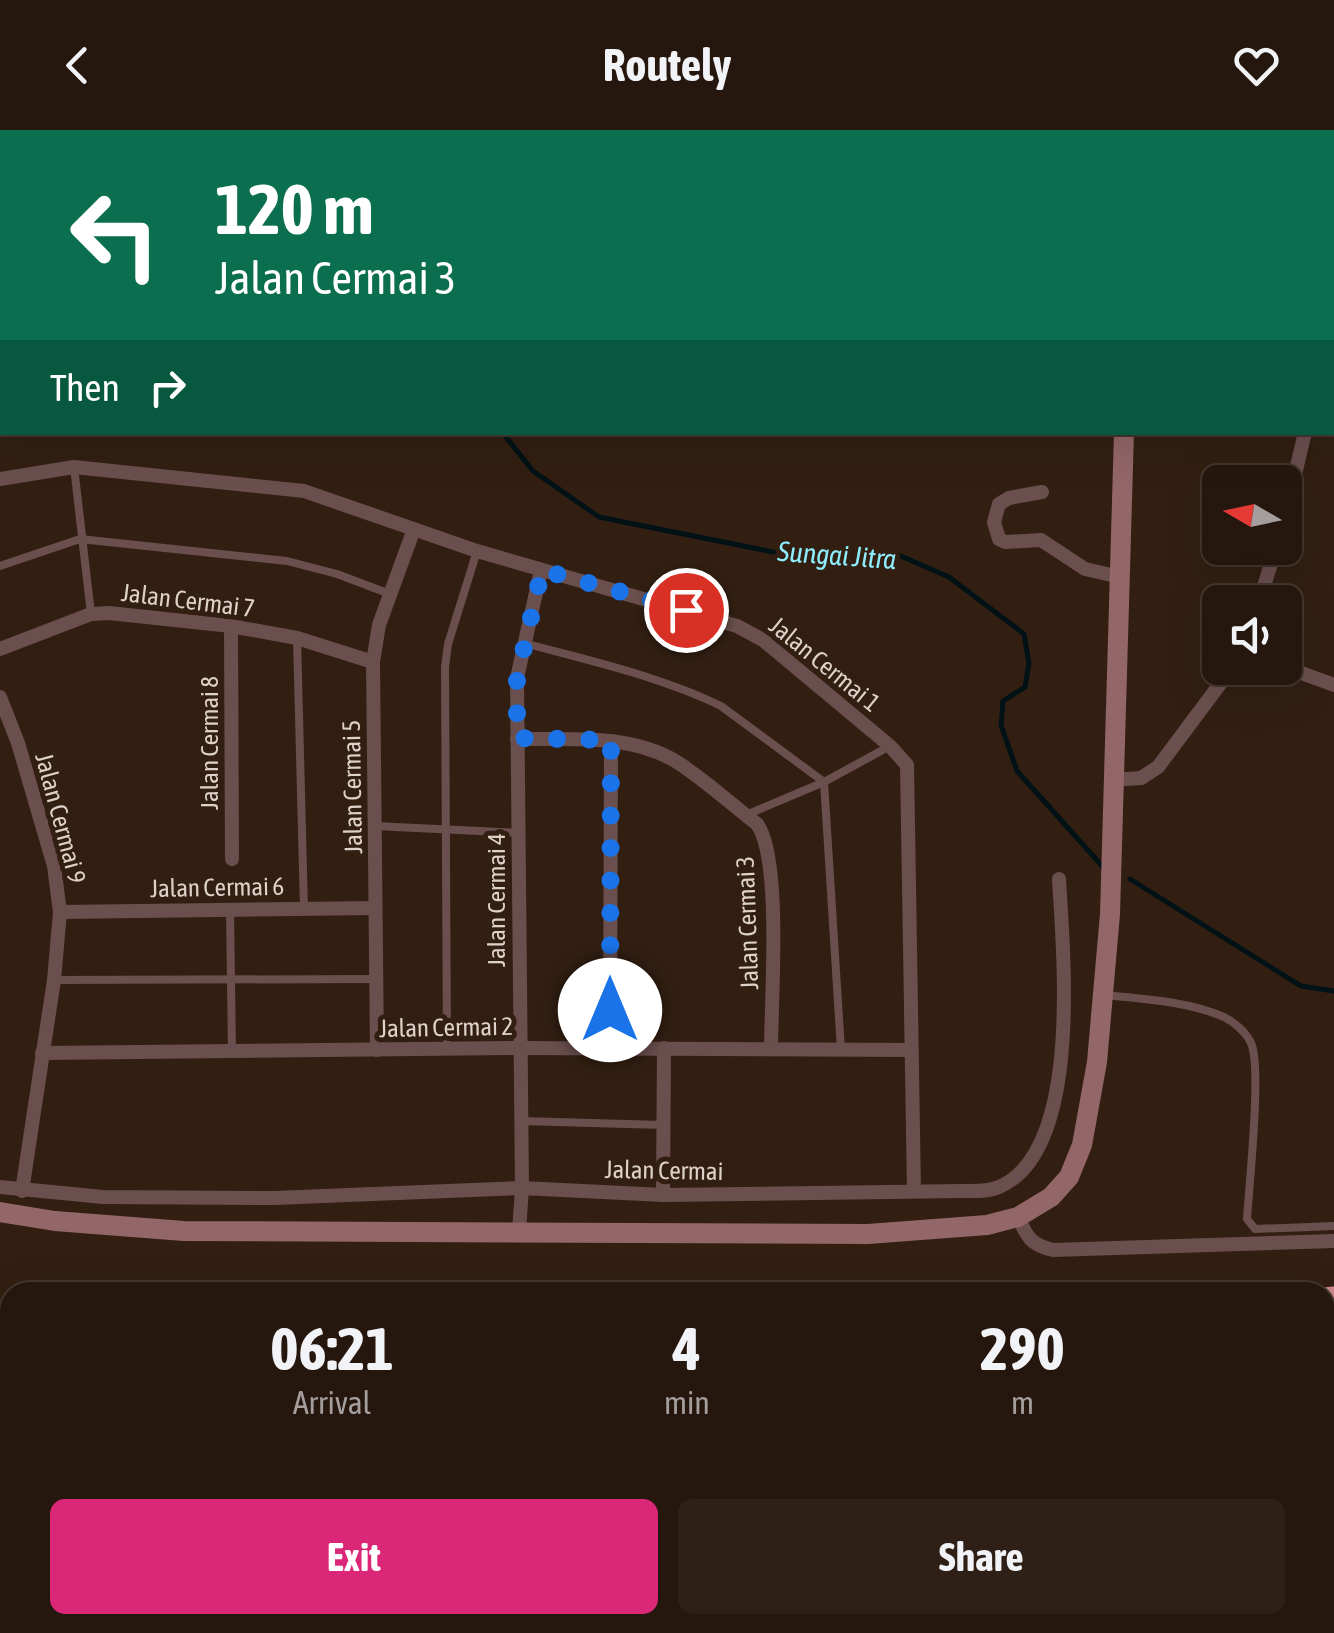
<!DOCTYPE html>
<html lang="en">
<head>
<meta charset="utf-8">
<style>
	:root { --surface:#26170e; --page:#2e2017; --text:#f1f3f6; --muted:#a49f9e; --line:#42362e; --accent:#db2777 }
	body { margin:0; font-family:"Asap Condensed",sans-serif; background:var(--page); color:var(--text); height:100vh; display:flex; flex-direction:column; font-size:38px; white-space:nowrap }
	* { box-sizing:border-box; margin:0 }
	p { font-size:32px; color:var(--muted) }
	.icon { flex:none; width:55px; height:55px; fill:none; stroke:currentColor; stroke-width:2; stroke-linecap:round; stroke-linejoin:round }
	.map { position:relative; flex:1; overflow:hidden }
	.panel { position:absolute; left:0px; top:1152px; width:1335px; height:352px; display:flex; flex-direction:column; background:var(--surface); border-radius:30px 30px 0 0; box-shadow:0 10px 40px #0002,0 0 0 2px var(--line) }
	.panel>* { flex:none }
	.guide { position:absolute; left:0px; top:0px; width:1335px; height:305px; box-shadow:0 10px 40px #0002,0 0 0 2px var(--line); background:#0b6e4f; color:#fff; overflow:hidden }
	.needle { width:65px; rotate:279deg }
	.controls { position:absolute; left:1202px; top:335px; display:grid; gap:20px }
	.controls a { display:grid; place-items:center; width:100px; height:100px; border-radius:15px; background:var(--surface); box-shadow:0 10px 40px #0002,0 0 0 2px var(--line); font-size:50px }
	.pin { position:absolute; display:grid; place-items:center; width:85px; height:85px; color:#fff; margin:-42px; border:5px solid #fff; border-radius:50%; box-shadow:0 2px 10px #0007 }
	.me { position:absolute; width:110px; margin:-55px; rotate:0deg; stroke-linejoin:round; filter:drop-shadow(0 0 8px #0008) }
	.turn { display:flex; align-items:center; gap:35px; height:210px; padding:0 50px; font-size:45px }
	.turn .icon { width:130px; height:130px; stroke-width:2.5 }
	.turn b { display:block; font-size:70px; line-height:85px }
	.then { display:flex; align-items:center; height:95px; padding:0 50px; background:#0003; gap:20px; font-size:38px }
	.eta { display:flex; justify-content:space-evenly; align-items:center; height:170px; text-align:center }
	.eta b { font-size:60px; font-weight:700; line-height:70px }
	.primary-button { display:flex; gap:20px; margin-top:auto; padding:20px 50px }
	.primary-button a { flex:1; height:115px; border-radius:15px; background:var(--accent); color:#fff; font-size:40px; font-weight:700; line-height:115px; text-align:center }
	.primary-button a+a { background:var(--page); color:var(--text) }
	header { display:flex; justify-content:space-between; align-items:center; height:130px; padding:0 50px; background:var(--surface); font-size:45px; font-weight:700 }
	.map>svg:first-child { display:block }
</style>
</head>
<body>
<header><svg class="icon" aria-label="back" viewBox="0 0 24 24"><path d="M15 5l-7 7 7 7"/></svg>Routely<svg class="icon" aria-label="heart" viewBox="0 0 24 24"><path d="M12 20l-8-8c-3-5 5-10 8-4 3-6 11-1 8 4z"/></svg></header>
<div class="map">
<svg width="1334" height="1503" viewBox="0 0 1334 1503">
	<rect width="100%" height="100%" fill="#321f12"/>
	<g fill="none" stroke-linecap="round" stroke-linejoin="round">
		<g stroke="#001216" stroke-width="5">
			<path d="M502,302L533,341L599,387L788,425L894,423L949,447L1024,504L1029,533L1025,557L1003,571L1001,595L1017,641L1104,738"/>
			<path d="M1130,749L1301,856L1334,861"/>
		</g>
		<g stroke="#001216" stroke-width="28">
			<path d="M598,0V2"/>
			<path d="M0,266H2"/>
		</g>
		<g stroke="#6b4f4f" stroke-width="8">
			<path d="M74,337L91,484"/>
			<path d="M0,436L80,409L287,431L337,444L390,464"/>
			<path d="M297,508L304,779"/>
			<path d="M524,513C590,531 659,546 721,576L824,652L841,920"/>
			<path d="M746,685L824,652L890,616"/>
			<path d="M375,696L519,703"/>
			<path d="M230,780L232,923"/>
			<path d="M54,850L376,849"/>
			<path d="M1103,865C1143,869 1186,871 1224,887C1234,892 1246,902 1251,913C1262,937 1249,1056 1247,1089L1255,1099L1334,1096"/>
			<path d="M447,919L445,537L448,514L477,421"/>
			<path d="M521,991L663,995"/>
			<path d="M921,1495L924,1503"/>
			<path d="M1073,1495L1076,1503"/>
		</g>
		<g stroke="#6b4f4f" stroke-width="14">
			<path d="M893,0L895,2"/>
			<path d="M1262,2V0"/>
			<path d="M1332,172L1334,170"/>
			<path d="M0,349L74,337L304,361L477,421L737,496L763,510L890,616L907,635L914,1061"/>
			<path d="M1042,362L1009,368L999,374L994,392L999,409L1005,412L1041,410L1085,439L1120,447"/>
			<path d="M1285,387L1305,302"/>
			<path d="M1259,472L1276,418"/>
			<path d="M231,496L232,729"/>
			<path d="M0,519L91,484L109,483L231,496L297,508L373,532"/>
			<path d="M1285,537L1334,555"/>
			<path d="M0,567L18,613L54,736L60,782L54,850L22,1061"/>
			<path d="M517,609C570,610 630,603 677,632C705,650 731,674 757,694C782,728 771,872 771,919"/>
			<path d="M1112,650L1141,648L1158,637L1232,538"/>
			<path d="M60,782L375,778"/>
			<path d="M610,918L611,611"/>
			<path d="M377,920L373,532L379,495L414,399"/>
			<path d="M42,923L518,918L911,920"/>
			<path d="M0,1057L103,1067L274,1068L522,1058L663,1065L961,1061C973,1061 987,1062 999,1057C1083,1021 1063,823 1059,749"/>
			<path d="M663,1065L664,918"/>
			<path d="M1018,1087C1027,1107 1031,1115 1053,1120L1334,1111"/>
			<path d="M519,1102L522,1058L517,548L541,440"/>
			<path d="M1325,1289H1334"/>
			<path d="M0,1452L10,1450"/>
			<path d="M104,1495L107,1503"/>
			<path d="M254,1495L256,1503"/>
			<path d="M686,1495L689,1503"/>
			<path d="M843,1495L846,1503"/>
			<path d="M993,1495L996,1503"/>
			<path d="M1147,1495L1151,1503"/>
			<path d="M1298,1495L1301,1503"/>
			<path d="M443,1503L485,1495"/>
		</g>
		<g stroke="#936668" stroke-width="20">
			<path d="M1131,2V0"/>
			<path d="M0,1082L55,1091L184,1101L868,1104L987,1095L1018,1087L1051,1067L1069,1047L1082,1015L1097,932L1110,784L1124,302"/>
		</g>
		<g stroke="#ce888b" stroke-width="25">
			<path d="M1325,1170L1334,1169"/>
			<path d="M0,1196L10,1197"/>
			<path d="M1325,1216L1334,1215"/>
			<path d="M0,1245H10"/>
			<path d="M0,1292H10"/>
			<path d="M0,1364L10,1362"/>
		</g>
	</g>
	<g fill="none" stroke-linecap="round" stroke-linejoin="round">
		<path stroke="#1a73e8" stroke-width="18" stroke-dasharray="0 32.4" d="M610,880L611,610L517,608V548L542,440L686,480"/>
	</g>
	<g text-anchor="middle" stroke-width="10" stroke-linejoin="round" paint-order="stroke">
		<g font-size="25" fill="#ded1c8" stroke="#321f12">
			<text transform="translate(188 470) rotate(7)" y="9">Jalan Cermai 7</text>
			<text transform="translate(825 534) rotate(39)" y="9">Jalan Cermai 1</text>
			<text transform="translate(209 613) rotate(-90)" y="9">Jalan Cermai 8</text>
			<text transform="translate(352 657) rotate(-91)" y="9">Jalan Cermai 5</text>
			<text transform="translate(61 688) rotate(75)" y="9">Jalan Cermai 9</text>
			<text transform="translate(217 757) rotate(-1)" y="9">Jalan Cermai 6</text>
			<text transform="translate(496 770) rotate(-90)" y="9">Jalan Cermai 4</text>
			<text transform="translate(747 793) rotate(-92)" y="9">Jalan Cermai 3</text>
			<text transform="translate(446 897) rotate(-1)" y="9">Jalan Cermai 2</text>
			<text transform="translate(664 1040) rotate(1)" y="9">Jalan Cermai</text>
		</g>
		<g font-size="28" font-style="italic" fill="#8eeefd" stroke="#321f12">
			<text transform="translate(837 425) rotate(4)" y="10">Sungai Jitra</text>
		</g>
	</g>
</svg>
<div class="controls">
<a><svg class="needle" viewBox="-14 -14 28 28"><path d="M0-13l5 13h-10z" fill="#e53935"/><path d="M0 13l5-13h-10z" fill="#a49f9e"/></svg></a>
<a><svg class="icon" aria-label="sound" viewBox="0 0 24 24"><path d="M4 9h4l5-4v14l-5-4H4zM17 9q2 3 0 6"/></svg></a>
</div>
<div class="pin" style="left:686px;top:480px;background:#d93025"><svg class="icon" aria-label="arrive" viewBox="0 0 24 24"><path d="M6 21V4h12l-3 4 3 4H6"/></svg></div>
<svg class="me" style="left:610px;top:880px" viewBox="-20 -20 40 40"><circle r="19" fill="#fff"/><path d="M0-13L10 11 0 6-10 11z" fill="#1a73e8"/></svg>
<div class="guide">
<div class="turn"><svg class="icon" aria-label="left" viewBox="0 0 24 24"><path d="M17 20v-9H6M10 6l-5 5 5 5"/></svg><div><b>120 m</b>Jalan Cermai 3</div></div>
<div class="then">Then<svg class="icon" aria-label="right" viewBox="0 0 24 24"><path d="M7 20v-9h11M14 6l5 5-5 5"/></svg></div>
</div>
<section class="panel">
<div class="eta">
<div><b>06:21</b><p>Arrival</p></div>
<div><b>4</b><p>min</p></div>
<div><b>290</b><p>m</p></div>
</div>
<div class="primary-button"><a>Exit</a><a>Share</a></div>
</section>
</div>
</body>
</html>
